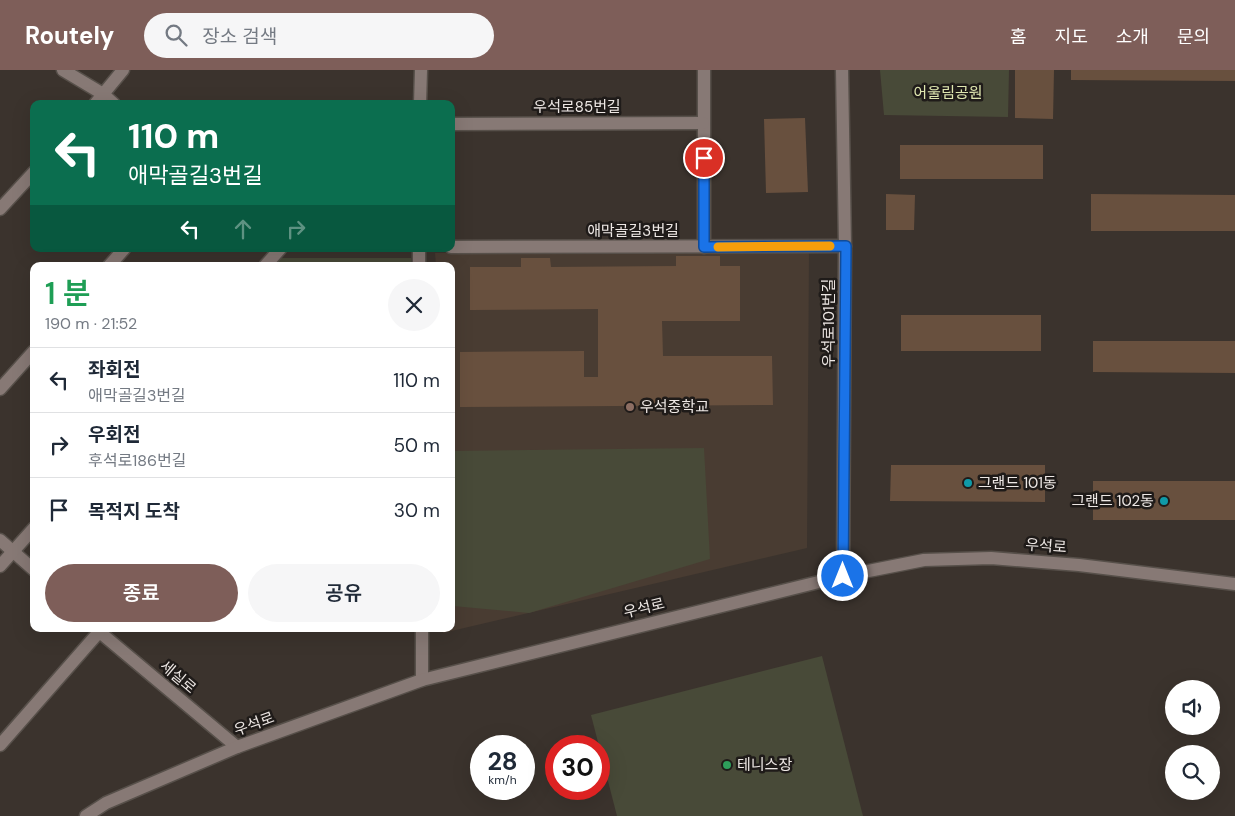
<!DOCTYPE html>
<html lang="ko">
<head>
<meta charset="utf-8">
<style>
	:root { --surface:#fff; --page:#f6f6f7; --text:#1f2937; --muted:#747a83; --line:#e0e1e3; --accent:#7e5e59 }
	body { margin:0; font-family:"DM Sans","Noto Sans KR",sans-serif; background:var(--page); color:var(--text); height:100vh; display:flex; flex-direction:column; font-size:19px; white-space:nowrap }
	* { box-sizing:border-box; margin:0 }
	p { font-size:16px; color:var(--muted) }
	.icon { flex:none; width:28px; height:28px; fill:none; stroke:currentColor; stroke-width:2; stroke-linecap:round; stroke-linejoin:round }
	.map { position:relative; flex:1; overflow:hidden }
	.side { position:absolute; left:30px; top:192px; width:425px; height:370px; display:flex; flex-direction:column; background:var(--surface); border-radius:10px; box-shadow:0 5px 20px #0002 }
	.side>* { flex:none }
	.top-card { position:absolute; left:30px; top:30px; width:425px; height:152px; border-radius:10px; box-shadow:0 5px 20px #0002; background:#0b6e4f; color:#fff; overflow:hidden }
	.buttons { position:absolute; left:1165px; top:610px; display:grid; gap:10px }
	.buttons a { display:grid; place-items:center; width:55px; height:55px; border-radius:50%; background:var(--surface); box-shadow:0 5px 20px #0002; font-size:25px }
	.speed { position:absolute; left:470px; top:665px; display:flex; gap:10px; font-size:25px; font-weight:700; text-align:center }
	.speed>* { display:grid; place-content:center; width:65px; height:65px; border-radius:50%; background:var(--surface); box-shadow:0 5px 20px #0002; line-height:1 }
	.speed small { font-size:12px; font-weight:400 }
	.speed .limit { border:8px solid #d22; background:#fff; color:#111 }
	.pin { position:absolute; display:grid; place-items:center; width:42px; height:42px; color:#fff; margin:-21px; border:2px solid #fff; border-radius:50%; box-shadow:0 1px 5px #0007 }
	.me { position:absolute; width:55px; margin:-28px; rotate:0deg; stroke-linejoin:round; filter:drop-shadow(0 0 4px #0008) }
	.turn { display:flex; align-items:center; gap:18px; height:105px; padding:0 15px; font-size:22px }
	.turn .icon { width:65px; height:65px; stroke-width:2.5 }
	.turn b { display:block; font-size:35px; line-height:42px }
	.lanes { display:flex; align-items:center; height:48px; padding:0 15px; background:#0003; justify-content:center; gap:25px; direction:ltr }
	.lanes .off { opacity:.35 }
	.round { display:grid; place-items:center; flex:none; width:52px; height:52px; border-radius:26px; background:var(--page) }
	.head { display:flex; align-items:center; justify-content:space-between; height:85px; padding:0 15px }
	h1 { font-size:30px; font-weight:600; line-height:38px; color:#1e9e55 }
	.cta { display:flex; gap:10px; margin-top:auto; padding:10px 15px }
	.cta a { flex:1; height:58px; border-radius:30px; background:var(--accent); color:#fff; font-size:20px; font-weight:600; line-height:58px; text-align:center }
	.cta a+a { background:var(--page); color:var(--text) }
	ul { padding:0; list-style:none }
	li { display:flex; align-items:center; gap:15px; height:65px; padding:0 15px; border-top:1px solid var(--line) }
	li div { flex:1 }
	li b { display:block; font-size:19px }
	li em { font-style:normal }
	header { display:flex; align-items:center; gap:30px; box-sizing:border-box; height:70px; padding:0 25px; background:var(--accent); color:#fff }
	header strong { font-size:24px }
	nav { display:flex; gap:28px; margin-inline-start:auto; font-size:18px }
	.search { width:350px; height:45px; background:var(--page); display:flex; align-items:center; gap:12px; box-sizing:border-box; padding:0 18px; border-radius:28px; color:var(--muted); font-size:19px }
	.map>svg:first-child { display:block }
</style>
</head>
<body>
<header>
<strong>Routely</strong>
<div class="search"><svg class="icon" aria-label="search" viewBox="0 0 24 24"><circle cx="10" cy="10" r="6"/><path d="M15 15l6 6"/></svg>장소 검색</div>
<nav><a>홈</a><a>지도</a><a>소개</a><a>문의</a></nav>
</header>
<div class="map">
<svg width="1235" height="746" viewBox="0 0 1235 746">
	<rect width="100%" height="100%" fill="#3b332d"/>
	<path fill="#493c32" d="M809,182L807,478L443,563V559H451V196H436L435,183Z"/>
	<g fill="#484a38">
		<path d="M880,0H1009L1008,47L884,45Z"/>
		<path d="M279,188H411V196H272Z"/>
		<path d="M704,378L710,489L529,543L453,536V381Z"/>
		<path d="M822,586L863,746H617L591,645Z"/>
	</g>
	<g fill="#68503e">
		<path d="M1015,0H1054L1053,49L1015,48Z"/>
		<path d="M1071,0H1235V11L1071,10Z"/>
		<path d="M805,48L808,122L766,123L764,49Z"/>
		<rect x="900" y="75" width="143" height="34"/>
		<path d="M886,124L915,125L914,160H886Z"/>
		<path d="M1091,124L1235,125V161H1091Z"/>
		<path d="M676,186H720V196H740V251H662L663,286H772L773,335L460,337V282L584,281V307H598V239L470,240V197H521V188H550L551,197L676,196Z"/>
		<rect x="901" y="245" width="140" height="36"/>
		<path d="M1093,271H1235V303L1093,302Z"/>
		<path d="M891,395H1045V432L890,431Z"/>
		<rect x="1093" y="411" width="142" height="39"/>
	</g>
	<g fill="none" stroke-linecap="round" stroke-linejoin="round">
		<defs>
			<g id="minor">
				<path d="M63,0L103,24L114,34"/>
				<path d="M704,0V177"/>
				<path d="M842,0L845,176L843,506"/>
				<path d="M95,34L123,0"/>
				<path d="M420,34L421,0"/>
				<path d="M451,54L703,53"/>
				<path d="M0,139L34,102"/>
				<path d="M451,177L845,176"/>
				<path d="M419,179V196"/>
				<path d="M109,196L124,179"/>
				<path d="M265,196L280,179"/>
				<path d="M0,319L34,281"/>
				<path d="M0,470L34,500"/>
				<path d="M0,496L34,458"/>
				<path d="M96,559L237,677"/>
				<path d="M422,559V610"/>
				<path d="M0,675L99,562"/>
				<path d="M86,746L106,733L237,677L422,610L843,506L924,490L991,488L1079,495L1235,514"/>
			</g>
		</defs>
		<use href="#minor" stroke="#57504a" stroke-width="15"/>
		<use href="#minor" stroke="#877975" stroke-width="12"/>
	</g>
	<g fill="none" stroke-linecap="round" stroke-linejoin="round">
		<defs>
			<path id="route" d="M704,88V177L846,176L843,506"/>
		</defs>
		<use href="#route" stroke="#114b97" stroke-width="12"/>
		<use href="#route" stroke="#1a73e8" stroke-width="9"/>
		<path stroke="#f59e0b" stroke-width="9" d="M718,177L830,176"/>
	</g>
	<circle fill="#8d6e63" stroke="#1f1b19" stroke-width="2" cx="630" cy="337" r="5"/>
	<g fill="#0f9aa8" stroke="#1f1b19" stroke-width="2">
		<circle cx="968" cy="413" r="5"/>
		<circle cx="1164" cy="431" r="5"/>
	</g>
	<circle fill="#2e9e5b" stroke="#1f1b19" stroke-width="2" cx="727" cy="695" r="5"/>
	<g text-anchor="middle" stroke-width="5" stroke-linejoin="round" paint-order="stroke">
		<g font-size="15" fill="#dfe6af" stroke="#1f1b19">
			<text x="948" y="28">어울림공원</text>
		</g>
		<g font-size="15" fill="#ede7e4" stroke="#1f1b19">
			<text x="577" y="42">우석로85번길</text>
			<text x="633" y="166">애막골길3번길</text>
			<text transform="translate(829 253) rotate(-90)" y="5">우석로101번길</text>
			<text transform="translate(1046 476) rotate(4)" y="5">우석로</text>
			<text transform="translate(644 538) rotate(-14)" y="5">우석로</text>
			<text transform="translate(178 607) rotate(40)" y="5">세실로</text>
			<text transform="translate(254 654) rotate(-20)" y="5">우석로</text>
		</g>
		<g font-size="15" fill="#ede7e4" stroke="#1f1b19" text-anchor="start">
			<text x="640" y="342">우석중학교</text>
			<text x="978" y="418">그랜드 101동</text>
			<text x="1154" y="436" text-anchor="end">그랜드 102동</text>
			<text x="737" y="700">테니스장</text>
		</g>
	</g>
</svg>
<div class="buttons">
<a><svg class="icon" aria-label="sound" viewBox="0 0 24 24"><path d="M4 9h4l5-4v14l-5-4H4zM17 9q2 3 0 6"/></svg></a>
<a><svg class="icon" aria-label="search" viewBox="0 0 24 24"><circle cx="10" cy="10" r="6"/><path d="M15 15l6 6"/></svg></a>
</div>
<div class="speed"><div>28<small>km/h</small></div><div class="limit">30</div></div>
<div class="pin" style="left:704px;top:88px;background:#d93025"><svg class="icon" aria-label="arrive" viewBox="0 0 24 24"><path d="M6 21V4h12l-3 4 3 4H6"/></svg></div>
<svg class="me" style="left:843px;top:506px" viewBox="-20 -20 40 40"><circle r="17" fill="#1a73e8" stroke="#fff" stroke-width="3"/><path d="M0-11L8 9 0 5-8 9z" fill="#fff"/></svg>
<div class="top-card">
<div class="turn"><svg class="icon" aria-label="left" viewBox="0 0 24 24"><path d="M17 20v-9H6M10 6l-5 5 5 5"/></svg><div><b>110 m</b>애막골길3번길</div></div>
<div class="lanes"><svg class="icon" aria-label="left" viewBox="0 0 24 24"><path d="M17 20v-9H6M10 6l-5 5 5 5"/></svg><svg class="icon off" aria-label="ahead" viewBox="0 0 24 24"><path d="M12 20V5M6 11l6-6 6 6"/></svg><svg class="icon off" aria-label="right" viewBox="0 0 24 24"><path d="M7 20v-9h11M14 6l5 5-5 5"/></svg></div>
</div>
<section class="side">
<div class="head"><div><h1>1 분</h1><p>190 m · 21:52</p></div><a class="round"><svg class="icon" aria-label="close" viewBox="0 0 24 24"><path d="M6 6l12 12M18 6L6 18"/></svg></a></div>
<ul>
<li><svg class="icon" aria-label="left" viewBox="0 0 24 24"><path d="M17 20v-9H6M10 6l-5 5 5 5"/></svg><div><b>좌회전</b><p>애막골길3번길</p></div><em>110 m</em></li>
<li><svg class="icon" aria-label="right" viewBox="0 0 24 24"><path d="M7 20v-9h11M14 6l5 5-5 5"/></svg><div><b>우회전</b><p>후석로186번길</p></div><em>50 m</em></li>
<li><svg class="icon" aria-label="arrive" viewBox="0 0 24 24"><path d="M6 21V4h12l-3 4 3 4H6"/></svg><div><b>목적지 도착</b></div><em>30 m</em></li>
</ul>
<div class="cta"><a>종료</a><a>공유</a></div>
</section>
</div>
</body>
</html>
